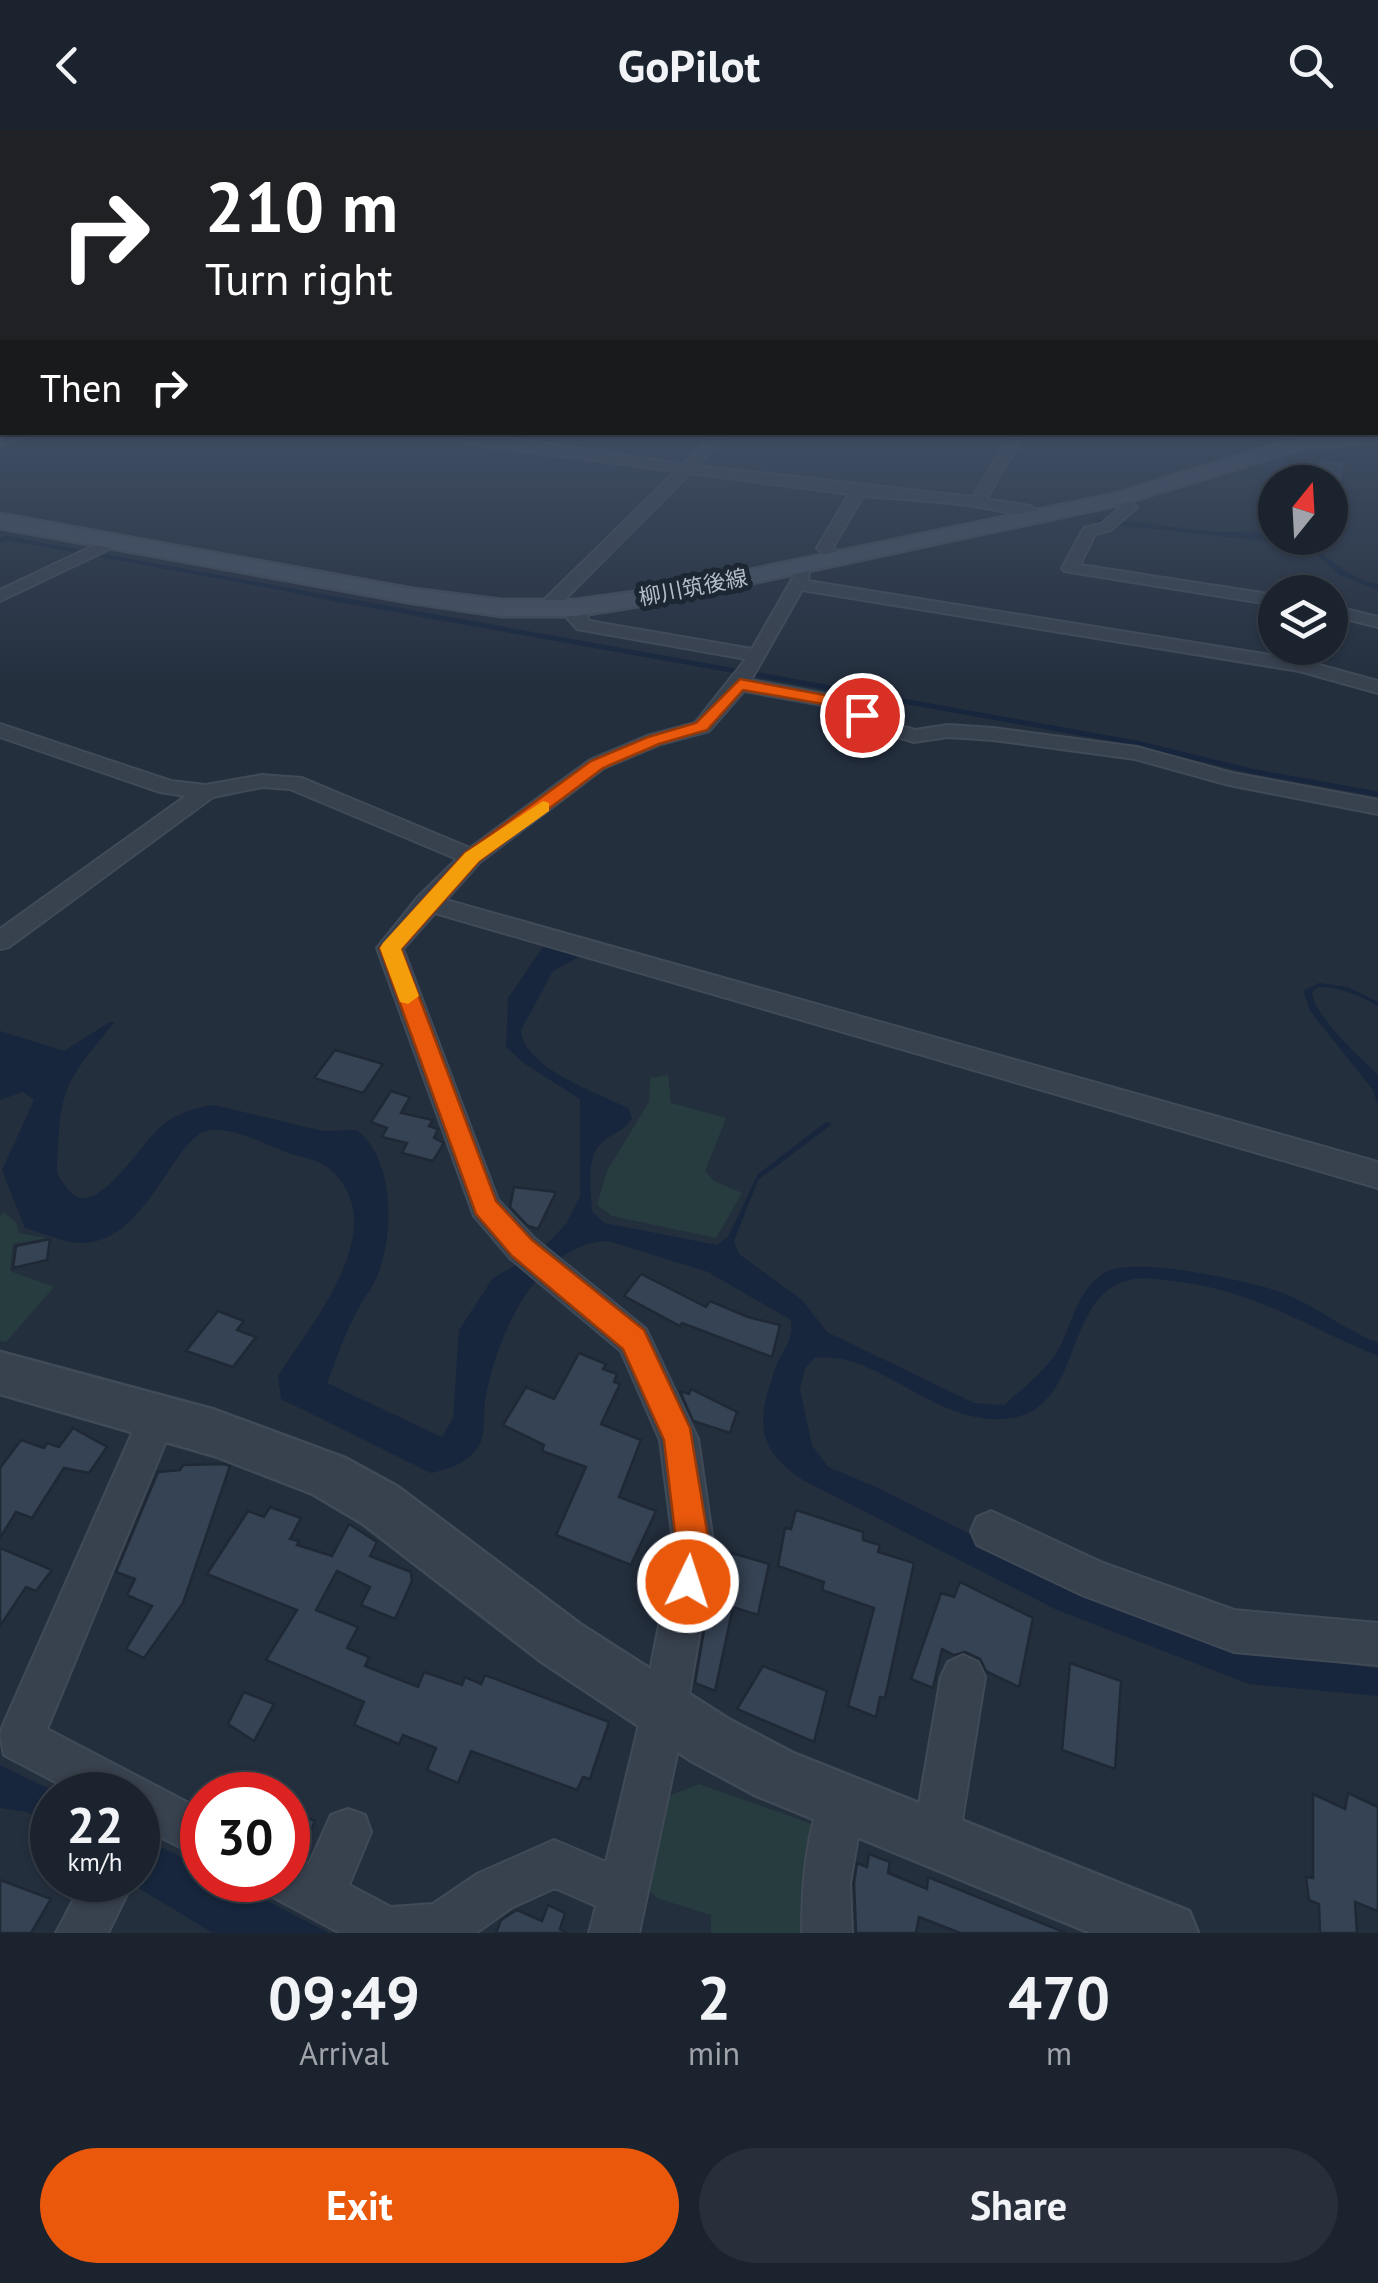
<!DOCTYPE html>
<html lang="en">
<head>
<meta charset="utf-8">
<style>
	:root { --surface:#1b232e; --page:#282f3a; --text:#f1f3f6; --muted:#a0a4aa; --line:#39404a; --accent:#ea580c }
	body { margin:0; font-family:"PT Sans","Noto Sans JP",sans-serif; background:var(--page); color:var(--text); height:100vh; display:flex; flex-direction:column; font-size:38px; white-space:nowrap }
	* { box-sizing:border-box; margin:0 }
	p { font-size:32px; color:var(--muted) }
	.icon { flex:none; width:55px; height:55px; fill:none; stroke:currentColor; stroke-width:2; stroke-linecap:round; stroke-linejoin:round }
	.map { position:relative; height:1803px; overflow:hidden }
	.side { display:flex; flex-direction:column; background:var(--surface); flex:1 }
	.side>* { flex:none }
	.top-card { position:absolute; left:0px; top:0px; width:1380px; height:305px; box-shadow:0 2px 8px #0004,0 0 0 2px var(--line); background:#202124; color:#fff; overflow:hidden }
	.needle { width:65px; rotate:18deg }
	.controls { position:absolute; left:1258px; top:335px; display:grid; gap:20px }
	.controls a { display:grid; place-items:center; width:90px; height:90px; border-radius:50%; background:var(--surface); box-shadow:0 2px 8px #0004,0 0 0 2px var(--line); font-size:50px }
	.speed { position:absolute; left:30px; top:1642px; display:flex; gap:20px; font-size:50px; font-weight:700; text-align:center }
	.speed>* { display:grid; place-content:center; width:130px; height:130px; border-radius:50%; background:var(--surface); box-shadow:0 2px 8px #0004,0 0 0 2px var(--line); line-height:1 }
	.speed small { font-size:25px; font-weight:400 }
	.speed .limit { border:15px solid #d22; background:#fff; color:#111 }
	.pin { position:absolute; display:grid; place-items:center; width:85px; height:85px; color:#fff; margin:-42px; border:5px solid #fff; border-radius:50%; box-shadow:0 2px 10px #0007 }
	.me { position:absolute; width:110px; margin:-55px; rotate:4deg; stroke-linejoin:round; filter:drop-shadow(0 0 8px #0008) }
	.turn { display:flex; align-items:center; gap:35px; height:210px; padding:0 40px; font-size:45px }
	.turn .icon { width:130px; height:130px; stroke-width:2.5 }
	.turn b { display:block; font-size:70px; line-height:85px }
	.then { display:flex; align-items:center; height:95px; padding:0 40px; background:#0003; gap:20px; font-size:38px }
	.eta { display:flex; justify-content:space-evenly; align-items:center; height:170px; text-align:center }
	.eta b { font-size:60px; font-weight:800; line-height:70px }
	.cta { display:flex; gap:20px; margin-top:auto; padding:20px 40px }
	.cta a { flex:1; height:115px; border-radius:60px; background:var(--accent); color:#fff; font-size:40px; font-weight:800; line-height:115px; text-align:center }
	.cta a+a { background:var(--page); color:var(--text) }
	header { display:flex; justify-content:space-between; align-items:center; height:130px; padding:0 40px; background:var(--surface); font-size:45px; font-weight:800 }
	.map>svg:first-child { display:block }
</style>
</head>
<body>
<header><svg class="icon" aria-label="back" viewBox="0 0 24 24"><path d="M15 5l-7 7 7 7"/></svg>GoPilot<svg class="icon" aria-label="search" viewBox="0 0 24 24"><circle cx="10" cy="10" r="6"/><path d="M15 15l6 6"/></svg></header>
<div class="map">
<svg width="1378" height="1803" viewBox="0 0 1378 1803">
	<rect width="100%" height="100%" fill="#242f3e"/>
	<g fill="#263c3f">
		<path d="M668,945L671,973L726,988L705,1041L714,1051L742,1063L716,1108L612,1086L597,1075L607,1041L649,972L650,948Z"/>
		<path d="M3,1082L16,1092L19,1103L46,1108L13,1114L10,1141L54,1157L6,1212L0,1211V1086Z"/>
		<path d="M699,1654L829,1700L812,1803H711V1785L657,1768L642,1753L664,1668Z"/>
	</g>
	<g fill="#17263c">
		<path d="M1096,388L1217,402L1275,403V408C1322,408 1334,446 1378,454V460L1339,445L1314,422L1294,414L1097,393Z"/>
		<path d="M545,814L584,824L553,841L521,900C523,938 598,963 628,978L632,988C625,1000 616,1002 606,1009C584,1025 591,1057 592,1081L604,1093L717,1115L728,1107L758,1044L826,992L832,994L758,1050L734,1111L739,1124L802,1170L827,1202L974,1273L1004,1275C1023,1258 1045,1242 1058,1220C1072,1195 1077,1160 1104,1143C1130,1125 1252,1151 1283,1163C1316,1176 1345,1200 1378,1213V1226C1305,1196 1254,1160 1173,1151C1161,1150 1147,1147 1135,1149C1062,1159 1085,1277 1012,1288C935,1299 878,1218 814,1228L805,1239L800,1259L812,1315L828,1337L876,1357L1042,1440L1237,1516L1378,1539V1566L1249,1554L1057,1480L803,1350C753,1317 757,1288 777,1234C784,1218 794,1209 791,1190L708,1142L608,1111C536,1114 498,1205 486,1265C483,1279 486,1298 481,1311C472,1332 450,1339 431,1343L281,1269L278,1246C311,1193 398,1094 327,1037C318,1030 301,1027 291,1024C267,1015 236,998 210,1000C174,1004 149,1110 84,1113C67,1114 42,1103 25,1098L2,1040L34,970L23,962L0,970V901L64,921L110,892H115C62,955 60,959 57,1043C62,1051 69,1063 77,1067C104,1078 143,1010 164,994C178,983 196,977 214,975L323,1001L357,1000C393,1029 394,1097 380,1139C375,1156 361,1171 354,1187C343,1208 336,1231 327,1253L442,1307L453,1288L459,1200L493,1148L540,1121L566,1094L580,1067V969L525,934L506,917L508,868Z"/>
		<path d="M1319,853L1348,857L1378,872V876C1359,866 1342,857 1319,857L1312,862C1313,885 1361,928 1378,945V976L1373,960L1310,881L1303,861Z"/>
		<path d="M0,1635L62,1665H52V1700L28,1682L0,1678Z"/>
		<path d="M138,1706L202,1737V1750H227L329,1803H213L125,1750H138Z"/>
	</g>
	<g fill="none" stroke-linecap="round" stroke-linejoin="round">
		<path stroke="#17263c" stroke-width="4" d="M0,411L6,408L328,467"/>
		<path stroke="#17263c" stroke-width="5" d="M314,465L1136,613L1251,641L1378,664"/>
	</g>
	<g fill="#364354" stroke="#1f2835" stroke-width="2.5">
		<path d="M1318,328L1346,331L1342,352H1313Z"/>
		<path d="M335,920L383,934L363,963L314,948Z"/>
		<path d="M391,961L410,967L401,983L433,990L429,996L438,999L434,1008L444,1013L433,1031L402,1023L407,1013L382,1007L387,998L371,992Z"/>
		<path d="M514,1057L556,1062L538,1099L528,1096L510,1077Z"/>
		<path d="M50,1109L47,1130L13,1138L16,1116Z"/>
		<path d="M641,1144L706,1177L710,1171L748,1187L780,1195L772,1227L682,1193L680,1196L624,1166Z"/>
		<path d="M218,1181L244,1191L237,1200L256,1207L233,1237L186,1221Z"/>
		<path d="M579,1223L606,1234L603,1239L617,1244L614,1252L620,1254L601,1294L641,1310L619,1367L656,1381L631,1435L556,1405L586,1337L542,1321L544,1315L503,1295L526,1257L554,1269Z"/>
		<path d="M691,1259L737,1282L730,1303L693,1291L680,1261L689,1264Z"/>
		<path d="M73,1298L107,1317L89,1343L64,1338L32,1388L16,1382L0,1408V1338L21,1310L44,1318L47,1313L59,1317Z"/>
		<path d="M224,1334L230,1336L183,1473L144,1528L126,1519L152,1476L127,1465L135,1449L116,1442L158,1342L180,1340L183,1335Z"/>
		<path d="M270,1377L301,1388L290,1409L299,1411L297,1415L332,1426L349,1394L377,1412L370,1426L411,1442L412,1451L395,1489L361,1475L370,1457L337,1441L316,1480L358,1497L347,1518L369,1527L365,1536L418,1557L424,1542L462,1555L465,1547L481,1554L485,1545L609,1592L590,1649L583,1647L577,1660L471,1621L458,1653L427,1640L436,1618L403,1605L399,1614L354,1595L364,1572L266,1530L297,1480L207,1444L248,1381L264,1387Z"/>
		<path d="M796,1380L863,1402V1410L880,1415L878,1422L914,1433L885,1568L880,1567L876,1587L848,1576L874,1478L822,1460L824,1452L778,1436L785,1398L791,1399Z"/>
		<path d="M0,1418L52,1440L36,1461L26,1457L0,1496Z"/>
		<path d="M718,1419L769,1434L758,1485L733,1477L715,1561L695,1553Z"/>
		<path d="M960,1452L1033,1488L1019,1557L986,1541L980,1529L965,1522L954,1525L942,1519L933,1558L911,1549L941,1463L954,1467Z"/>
		<path d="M1070,1533L1121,1551L1115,1639L1062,1620Z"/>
		<path d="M763,1536L827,1561L814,1612L737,1579Z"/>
		<path d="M244,1562L274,1574L254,1611L228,1594Z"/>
		<path d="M1348,1663L1378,1677V1781L1355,1772L1357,1803H1320L1319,1774L1309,1770L1306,1747L1313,1748V1664L1345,1679Z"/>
		<path d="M288,1679L315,1691L300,1726L288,1721Z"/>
		<path d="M869,1724L890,1732L888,1743L927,1759L928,1747L1066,1803H960L919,1787L916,1803H856L854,1753L857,1733L867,1737Z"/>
		<path d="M0,1750L51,1769L31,1803H0Z"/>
		<path d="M548,1775L565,1783L560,1799L568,1803H496L501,1790L517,1780L542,1791Z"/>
	</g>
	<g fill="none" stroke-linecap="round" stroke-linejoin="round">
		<defs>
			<g id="minor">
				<path d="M468,302L683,334L715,302H729L697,336L973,367L1012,302H1025L986,369L1030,376L1046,386L1038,391C983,372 921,371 863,366L833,417L842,428L834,433L817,418L849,364L690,343L552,482H540V474L676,341L471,314L464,310Z"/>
				<path d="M1278,302H1295L1309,312L1297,315Z"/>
				<path d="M1113,366H1123L1137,377L1111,400L1095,404L1080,435L1275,465V475L1064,441L1062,438L1084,398L1101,394L1121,377L1111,369Z"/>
				<path d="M114,406L122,411L120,414L0,471V460Z"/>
				<path d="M793,431L809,441L808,451L1301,530L1378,551V563L1299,541L802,460L751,550L852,569L881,590L915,600L948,595L993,598L1137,617L1232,643L1378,670V684L1229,655L1135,629L993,610L948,607L914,612L867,598L839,578L744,561L709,601L661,614L604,638L480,732L446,770L1378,1032V1058L435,783L403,819L498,1070L534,1108L646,1199L698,1309L714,1419L686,1582L639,1803H589L596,1776L555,1758L511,1778L476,1803H340L271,1766L264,1750H288V1725L309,1734L331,1685L348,1679L365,1685L371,1702L349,1755L391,1777L433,1774L477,1744L554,1710L606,1732L642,1582L674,1419L660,1310L621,1221L510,1128L474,1086L377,818L418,767L457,729L290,659L262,657L213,667L9,817L0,819V799L186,666L160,662L0,607V594L171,651L206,655L262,645L302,648L470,718L590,630L647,606L695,593L746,529L577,499L567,488L570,474H582L589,491L752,519L794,446L785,436Z"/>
				<path d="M1330,475L1378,487V497L1330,485Z"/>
				<path d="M158,1269L171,1274L176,1287L47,1599L202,1680V1728L138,1696V1665H80L4,1625L0,1604L4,1593L145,1274Z"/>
				<path d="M991,1381L1103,1433L1234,1480L1378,1493V1535L1234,1522L1082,1465L977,1415L971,1401L977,1387Z"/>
				<path d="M963,1525L978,1532L985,1547L959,1709L953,1726L936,1732L919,1726L913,1709L941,1547L948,1532Z"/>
				<path d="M841,1649L857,1656L864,1672L850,1753L852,1803H802C802,1754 806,1702 825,1656Z"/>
				<path d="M84,1750H134L108,1803H56Z"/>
			</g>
			<path id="tertiary" d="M0,1222L215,1280L345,1328L398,1357L580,1494L730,1590L793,1623L1189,1781L1198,1803H1091L755,1665L690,1630L542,1532L362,1393L313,1364L215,1326L0,1264Z"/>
			<path id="secondary" d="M1378,301V313L1304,318L1118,375L663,472L576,486H501L413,473L0,398V384L413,459L501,470H576L663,458L1114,364L1302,306Z"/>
			<path id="primary" d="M31,302L28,306L0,316V303Z"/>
		</defs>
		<use href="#minor" stroke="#414a57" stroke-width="4"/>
		<use href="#tertiary" stroke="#414a57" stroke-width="5"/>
		<use href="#secondary" stroke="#414a57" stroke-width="5"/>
		<use href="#primary" stroke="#414a57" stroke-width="6"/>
		<use href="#minor" fill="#38414e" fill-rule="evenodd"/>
		<use href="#tertiary" fill="#38414e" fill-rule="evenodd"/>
		<use href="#secondary" fill="#465061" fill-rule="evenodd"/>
		<use href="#primary" fill="#56606e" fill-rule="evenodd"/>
	</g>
	<linearGradient id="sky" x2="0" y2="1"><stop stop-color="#141a22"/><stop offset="0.54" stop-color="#3f4d63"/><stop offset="1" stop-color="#3f4d63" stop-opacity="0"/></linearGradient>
	<rect width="1378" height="554" fill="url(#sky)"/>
	<path fill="#ea580c" stroke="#983908" stroke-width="2.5" d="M740,549L851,570L870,585L862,590L840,577L743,560L707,600L659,614L603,638L479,731L401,819L496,1071L532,1110L644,1200L690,1298L710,1420L700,1464L688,1469L676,1464L671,1452L677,1420L664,1310L623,1219L512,1126L476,1084L380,818L465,723L591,631L648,607L696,593Z"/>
	<path fill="#f59e0b" d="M543,671L549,673V681L479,731L401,819L419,866L408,874L400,872L380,818L383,813L465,723Z"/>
	<g text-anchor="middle" stroke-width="10" stroke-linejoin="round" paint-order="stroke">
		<g font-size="22" fill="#b4bcc9" stroke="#1d2633">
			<text transform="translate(693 457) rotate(-11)" y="8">柳川筑後線</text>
		</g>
	</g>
</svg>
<div class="controls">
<a><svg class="needle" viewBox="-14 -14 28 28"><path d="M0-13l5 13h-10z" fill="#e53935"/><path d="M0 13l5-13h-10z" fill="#a0a4aa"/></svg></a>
<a><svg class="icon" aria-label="layers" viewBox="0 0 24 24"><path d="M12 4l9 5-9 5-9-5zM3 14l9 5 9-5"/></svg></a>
</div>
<div class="speed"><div>22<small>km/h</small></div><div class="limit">30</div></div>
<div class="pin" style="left:862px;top:585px;background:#d93025"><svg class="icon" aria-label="arrive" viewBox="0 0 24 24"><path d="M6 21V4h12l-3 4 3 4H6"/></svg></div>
<svg class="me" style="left:688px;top:1452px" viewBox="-20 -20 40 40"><circle r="17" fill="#ea580c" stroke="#fff" stroke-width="3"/><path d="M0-11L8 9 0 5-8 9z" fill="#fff"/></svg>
<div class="top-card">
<div class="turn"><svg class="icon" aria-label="right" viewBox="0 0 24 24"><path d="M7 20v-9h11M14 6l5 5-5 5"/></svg><div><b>210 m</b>Turn right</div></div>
<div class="then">Then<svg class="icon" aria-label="right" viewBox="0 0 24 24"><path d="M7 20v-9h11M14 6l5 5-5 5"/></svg></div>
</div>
</div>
<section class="side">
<div class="eta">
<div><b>09:49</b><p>Arrival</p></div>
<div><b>2</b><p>min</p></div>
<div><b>470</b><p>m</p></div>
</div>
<div class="cta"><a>Exit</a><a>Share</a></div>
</section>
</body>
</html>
